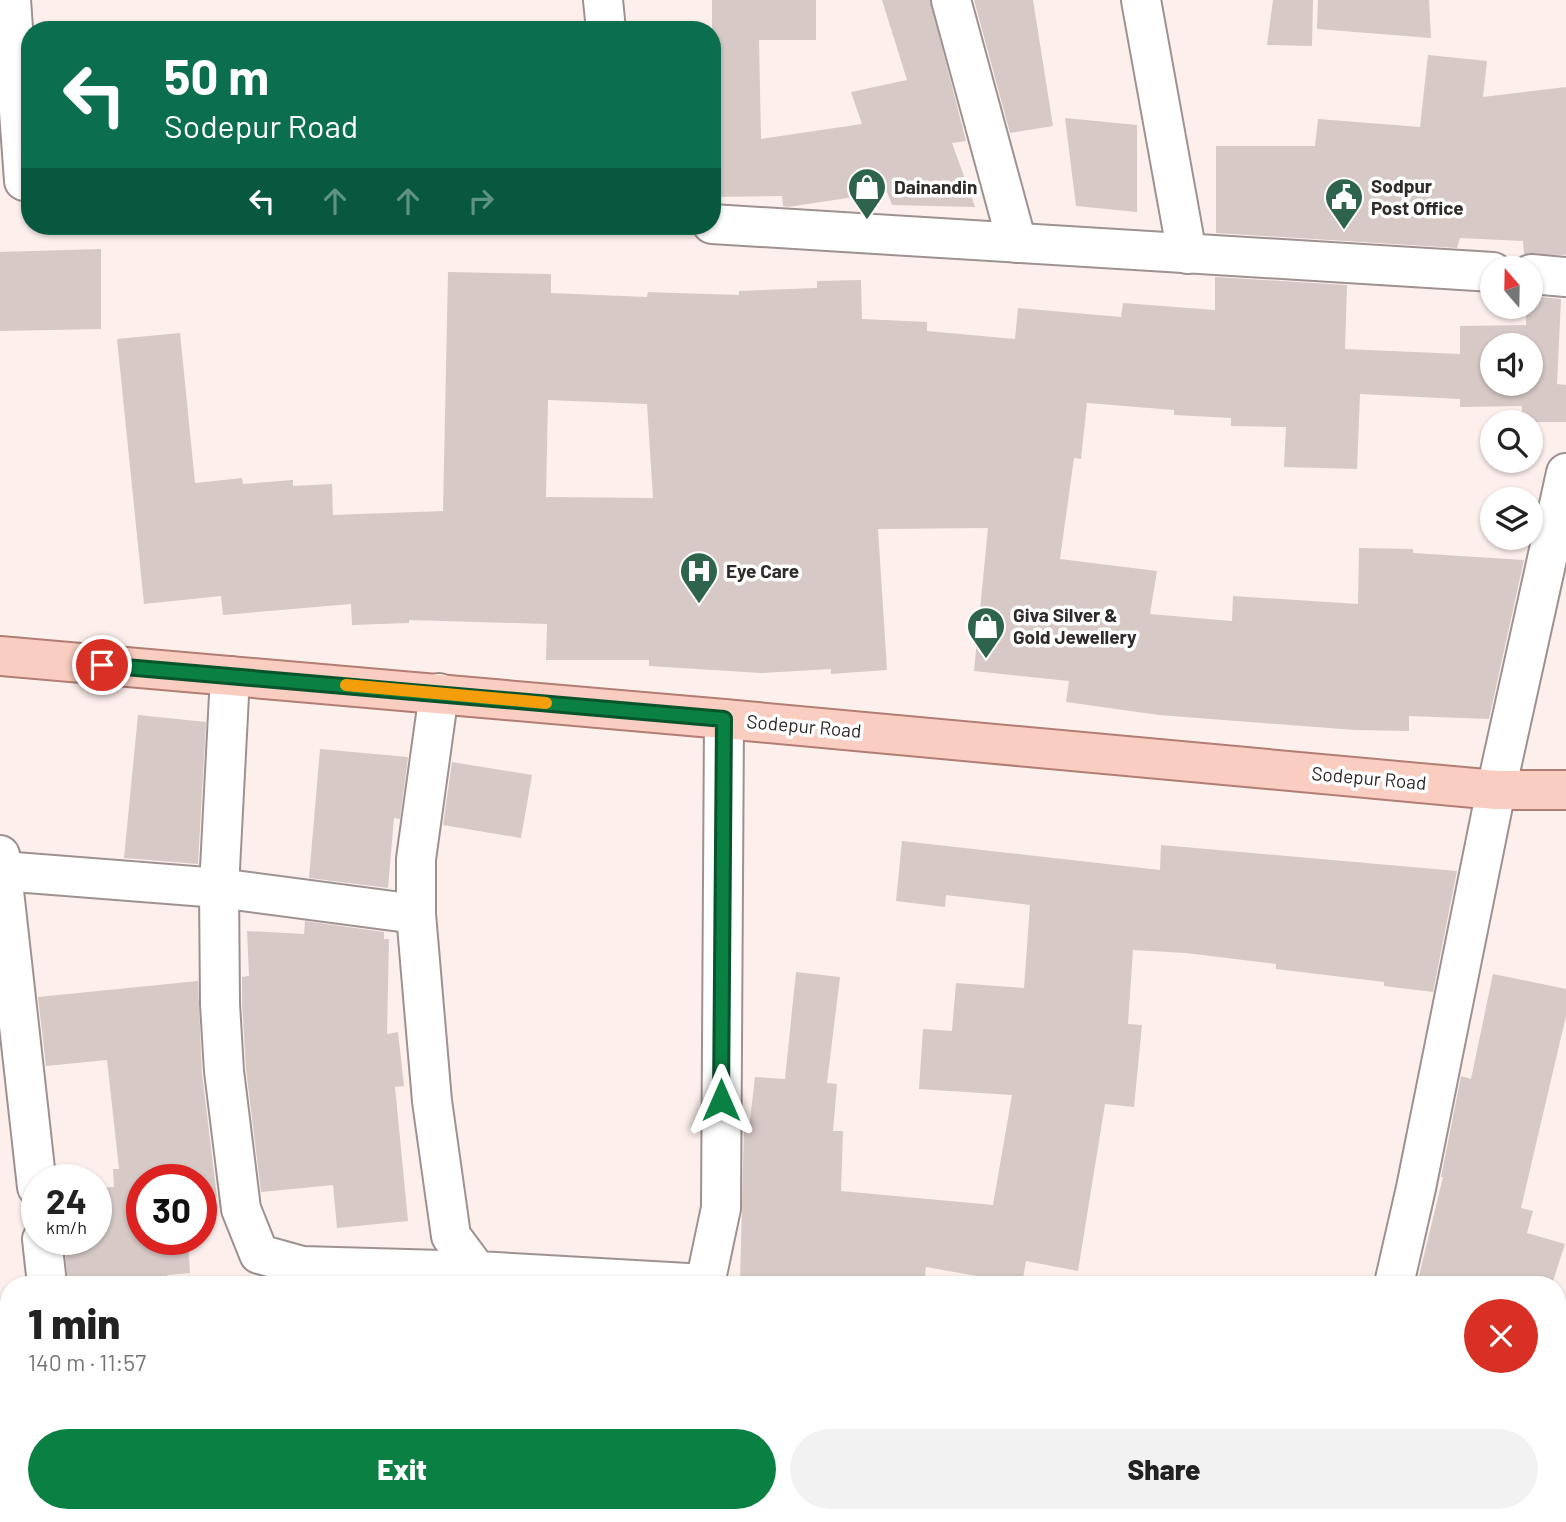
<!DOCTYPE html>
<html lang="en">
<head>
<meta charset="utf-8">
<style>
	:root { --surface:#fff; --page:#f2f2f2; --text:#222; --muted:#767676; --accent:#0b8043 }
	body { margin:0; font-family:Barlow,sans-serif; background:var(--page); color:var(--text); height:100vh; display:flex; flex-direction:column; font-size:26px; white-space:nowrap }
	* { box-sizing:border-box; margin:0 }
	p { font-size:23px; color:var(--muted) }
	.icon { flex:none; width:38px; height:38px; fill:none; stroke:currentColor; stroke-width:2; stroke-linecap:round; stroke-linejoin:round }
	.map { position:relative; flex:1; overflow:hidden }
	.details { position:absolute; left:0px; top:1276px; width:1566px; height:247px; display:flex; flex-direction:column; background:var(--surface); border-radius:28px 28px 0 0; box-shadow:0 2px 5px #0004 }
	.details>* { flex:none }
	.hud { position:absolute; left:21px; top:21px; width:700px; height:214px; border-radius:28px; box-shadow:0 2px 5px #0004; background:#0b6e4f; color:#fff; overflow:hidden }
	.needle { width:46px; rotate:340deg }
	.tools { position:absolute; left:1480px; top:256px; display:grid; gap:14px }
	.tools a { display:grid; place-items:center; width:63px; height:63px; border-radius:50%; background:var(--surface); box-shadow:0 2px 5px #0004; font-size:35px }
	.speed { position:absolute; left:21px; top:1164px; display:flex; gap:14px; font-size:35px; font-weight:700; text-align:center }
	.speed>* { display:grid; place-content:center; width:91px; height:91px; border-radius:50%; background:var(--surface); box-shadow:0 2px 5px #0004; line-height:1 }
	.speed small { font-size:18px; font-weight:400 }
	.speed .limit { border:10px solid #d22; background:#fff; color:#111 }
	.pin { position:absolute; display:grid; place-items:center; width:60px; height:60px; color:#fff; margin:-30px; border:4px solid #fff; border-radius:50%; box-shadow:0 2px 7px #0007 }
	.me { position:absolute; width:77px; margin:-38px; rotate:0deg; stroke-linejoin:round; filter:drop-shadow(0 0 5px #0008) }
	.turn { display:flex; align-items:center; gap:24px; height:147px; padding:0 28px; font-size:32px }
	.turn .icon { width:91px; height:91px; stroke-width:2.5 }
	.turn b { display:block; font-size:49px; line-height:60px }
	.lanes { display:flex; align-items:center; height:66px; padding:0 28px; background:#0003; justify-content:center; gap:35px; direction:ltr }
	.lanes .off { opacity:.35 }
	.round { display:grid; place-items:center; flex:none; width:74px; height:74px; border-radius:37px; background:var(--page) }
	.summary { display:flex; align-items:center; justify-content:space-between; height:119px; padding:0 28px }
	h1 { font-size:42px; font-weight:800; line-height:52px }
	.action { display:flex; gap:14px; margin-top:auto; padding:14px 28px }
	.action a { flex:1; height:80px; border-radius:42px; background:var(--accent); color:#fff; font-size:28px; font-weight:800; line-height:80px; text-align:center }
	.action a+a { background:var(--page); color:var(--text) }
	.map>svg:first-child { display:block }
</style>
</head>
<body>
<div class="map">
<svg width="1566" height="1522" viewBox="0 0 1566 1522">
	<rect width="100%" height="100%" fill="#fcefec"/>
	<g fill="#d6c9c6" fill-rule="evenodd">
		<path d="M712,0H816V40H759L761,139L862,124L851,92L907,80L882,0H930L966,141L952,143L975,207L892,205L887,192L788,207L783,206L782,196L712,197Z"/>
		<path d="M974,0H1033L1053,126L1010,133Z"/>
		<path d="M1273,0H1313L1312,46L1267,45Z"/>
		<path d="M1318,0H1429L1431,38L1317,29Z"/>
		<path d="M1428,55L1487,61L1483,97L1566,87V255L1524,254L1523,241L1460,238L1457,248L1216,233V146H1315L1318,119L1420,127Z"/>
		<path d="M1065,118L1137,125V212L1076,206Z"/>
		<path d="M101,249V329L0,331V252Z"/>
		<path d="M448,272L551,274V293L647,297L648,292L739,295V291L817,288V281L861,280L862,319L927,322V331L1015,339L1018,308L1121,317L1123,303L1215,310V277L1347,285L1345,349L1460,354V326L1526,325V306H1531V296L1561,299L1557,384L1566,385V422H1522V406L1460,407V399L1360,394L1357,469L1284,467L1286,427L1231,426V418L1174,415V410L1087,403L1081,459L1074,458L1060,559L1157,571L1150,614L1232,621L1233,596L1358,604L1359,548L1413,549V553L1524,560L1489,719L1409,716V731L1355,730L1159,715L1066,702L1069,681L974,671L988,528L878,529L887,670L831,674V669L761,673L649,666V660H546L547,624L409,620V623L352,625L351,604L223,615L221,596L144,604L117,339L180,333L195,483L242,478L243,484L293,480V486L332,484L333,515L443,511ZM1493,345H1531V383H1493ZM548,400L647,404L653,498L546,497Z"/>
		<path d="M138,715L206,722L198,864L124,858Z"/>
		<path d="M320,749L408,757L400,819L394,818L388,888L309,878Z"/>
		<path d="M452,762L532,775L521,838L443,825Z"/>
		<path d="M902,841L1160,870L1161,845L1457,871L1433,992L1384,986V982L1276,969V964L1186,953L1133,950L1128,1024L1142,1025L1134,1107L1105,1104L1078,1271L1026,1261L1022,1284L926,1267L924,1284L839,1280V1283L740,1281L744,1129H749L755,1077L785,1079L796,972L840,977L827,1083L837,1084L833,1131H843L841,1191L993,1205L1012,1095L919,1089L923,1029L952,1031L956,983L1024,988L1030,905L946,895L945,907L896,901Z"/>
		<path d="M305,921L384,932V939H389L387,1034L398,1032L404,1086L395,1087L408,1221L337,1228L333,1185L261,1192L246,1069L242,1003V977L249,976L247,931L304,934Z"/>
		<path d="M1493,974L1566,989V1016L1521,1208L1533,1211L1527,1233L1565,1244L1552,1284H1417L1443,1177H1441L1461,1076L1471,1079Z"/>
		<path d="M198,981L202,1074L217,1197L209,1198L210,1214L201,1215V1180H142V1239H188L190,1273L167,1275L168,1284H68L64,1239H96V1188L114,1187L113,1169H119L107,1060L46,1066L38,997Z"/>
	</g>
	<g fill="none" stroke-linecap="round" stroke-linejoin="round">
		<defs>
			<g id="street">
				<path d="M11,0L24,181"/>
				<path d="M603,0L606,30"/>
				<path d="M951,0L1017,243"/>
				<path d="M1141,0L1187,254"/>
				<path d="M712,224L1493,272"/>
				<path d="M1531,274L1566,277"/>
				<path d="M230,676L219,888L220,1004L224,1071L241,1209L259,1254L302,1266L477,1271"/>
				<path d="M439,693L416,859V914L432,1101L451,1236L477,1271L705,1284L721,1208L724,719"/>
				<path d="M0,855L37,1187"/>
				<path d="M2,871L219,888L416,914"/>
				<path d="M42,1239L47,1284"/>
				<path d="M1394,1284L1416,1188L1496,790L1566,473"/>
				<path d="M1558,1418L1566,1360"/>
				<path d="M89,1514L91,1522"/>
				<path d="M1542,1522L1544,1514"/>
			</g>
			<path id="primary" d="M0,656L724,719L1496,790H1566"/>
		</defs>
		<use href="#street" stroke="#9e9290" stroke-width="42"/>
		<use href="#primary" stroke="#b07e72" stroke-width="42"/>
		<use href="#street" stroke="#fff" stroke-width="38"/>
		<use href="#primary" stroke="#facdc1" stroke-width="38"/>
	</g>
	<g fill="none" stroke-linecap="round" stroke-linejoin="round">
		<defs>
			<path id="route" d="M102,665L724,719L721,1100"/>
		</defs>
		<use href="#route" stroke="#07532c" stroke-width="18"/>
		<use href="#route" stroke="#0b8043" stroke-width="12"/>
		<path stroke="#f59e0b" stroke-width="12" d="M346,685L546,703"/>
	</g>
	<defs>
		<symbol id="shop-pin" viewBox="-11 -11 22 30"><path d="M0 17L-7.5 6A9.5 9.5 0 1 1 7.5 6Z" fill="#2e644b" stroke="#fff"/><path d="M-5-2.5h2.3a2.7 3.5 0 0 1 5.4 0H5L5.5 6h-11ZM-1.5-2.5h3a1.5 2.3 0 0 0-3 0Z" fill="#fff"/></symbol>
		<symbol id="civic-pin" viewBox="-11 -11 22 30"><path d="M0 17L-7.5 6A9.5 9.5 0 1 1 7.5 6Z" fill="#2e644b" stroke="#fff"/><path d="M-.6-6.5H3V-4.5H.6V-3L4-1V1h2V6H-6V1h2V-1L-.6-3ZM-1.2 2.5V6h2.4V2.5Z" fill="#fff"/></symbol>
		<symbol id="hospital-pin" viewBox="-11 -11 22 30"><path d="M0 17L-7.5 6A9.5 9.5 0 1 1 7.5 6Z" fill="#2e644b" stroke="#fff"/><path d="M-5-5h3v3.5h4V-5h3V5h-3V1.5h-4V5h-3Z" fill="#fff"/></symbol>
	</defs>
	<g fill-rule="evenodd">
		<use href="#shop-pin" x="845" y="165" width="44" height="60"/>
		<use href="#civic-pin" x="1322" y="175" width="44" height="60"/>
		<use href="#hospital-pin" x="677" y="549" width="44" height="60"/>
		<use href="#shop-pin" x="964" y="604" width="44" height="60"/>
	</g>
	<g text-anchor="middle" stroke-width="7" stroke-linejoin="round" paint-order="stroke">
		<g font-size="19" font-weight="bold" fill="#2f2b2a" stroke="#fff" text-anchor="start">
			<text x="1371" y="193">Sodpur<tspan x="1371" dy="22">Post Office</tspan></text>
			<text x="894" y="194">Dainandin</text>
			<text x="726" y="578">Eye Care</text>
			<text x="1013" y="622">Giva Silver &amp;<tspan x="1013" dy="22">Gold Jewellery</tspan></text>
		</g>
		<g font-size="19" fill="#2f2b2a" stroke="#fff">
			<text transform="translate(804 726) rotate(5)" y="7">Sodepur Road</text>
			<text transform="translate(1369 778) rotate(5)" y="7">Sodepur Road</text>
		</g>
	</g>
</svg>
<div class="tools">
<a><svg class="needle" viewBox="-14 -14 28 28"><path d="M0-13l5 13h-10z" fill="#e53935"/><path d="M0 13l5-13h-10z" fill="#767676"/></svg></a>
<a><svg class="icon" aria-label="sound" viewBox="0 0 24 24"><path d="M4 9h4l5-4v14l-5-4H4zM17 9q2 3 0 6"/></svg></a>
<a><svg class="icon" aria-label="search" viewBox="0 0 24 24"><circle cx="10" cy="10" r="6"/><path d="M15 15l6 6"/></svg></a>
<a><svg class="icon" aria-label="layers" viewBox="0 0 24 24"><path d="M12 4l9 5-9 5-9-5zM3 14l9 5 9-5"/></svg></a>
</div>
<div class="speed"><div>24<small>km/h</small></div><div class="limit">30</div></div>
<div class="pin" style="left:102px;top:665px;background:#d93025"><svg class="icon" aria-label="arrive" viewBox="0 0 24 24"><path d="M6 21V4h12l-3 4 3 4H6"/></svg></div>
<svg class="me" style="left:721px;top:1100px" viewBox="-20 -20 40 40"><path d="M0-17L14 15 0 8-14 15z" fill="#0b8043" stroke="#fff" stroke-width="4"/></svg>
<div class="hud">
<div class="turn"><svg class="icon" aria-label="left" viewBox="0 0 24 24"><path d="M17 20v-9H6M10 6l-5 5 5 5"/></svg><div><b>50 m</b>Sodepur Road</div></div>
<div class="lanes"><svg class="icon" aria-label="left" viewBox="0 0 24 24"><path d="M17 20v-9H6M10 6l-5 5 5 5"/></svg><svg class="icon off" aria-label="ahead" viewBox="0 0 24 24"><path d="M12 20V5M6 11l6-6 6 6"/></svg><svg class="icon off" aria-label="ahead" viewBox="0 0 24 24"><path d="M12 20V5M6 11l6-6 6 6"/></svg><svg class="icon off" aria-label="right" viewBox="0 0 24 24"><path d="M7 20v-9h11M14 6l5 5-5 5"/></svg></div>
</div>
<section class="details">
<div class="summary"><div><h1>1 min</h1><p>140 m · 11:57</p></div><a class="round" style="background:#d93025;color:#fff"><svg class="icon" aria-label="close" viewBox="0 0 24 24"><path d="M6 6l12 12M18 6L6 18"/></svg></a></div>
<div class="action"><a>Exit</a><a>Share</a></div>
</section>
</div>
</body>
</html>
